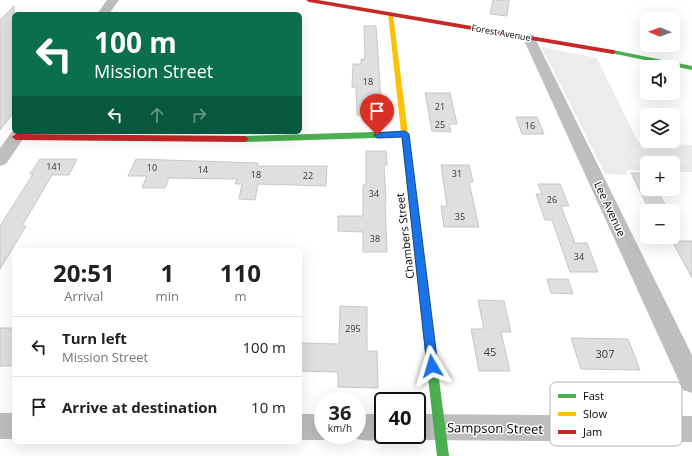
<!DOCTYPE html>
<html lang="en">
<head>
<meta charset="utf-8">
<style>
	:root { --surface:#fff; --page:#f6f6f6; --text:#202124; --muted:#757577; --line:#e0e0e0 }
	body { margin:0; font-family:"Open Sans",sans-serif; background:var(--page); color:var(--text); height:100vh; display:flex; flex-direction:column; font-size:15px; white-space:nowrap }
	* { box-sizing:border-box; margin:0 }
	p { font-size:13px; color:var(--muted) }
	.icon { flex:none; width:22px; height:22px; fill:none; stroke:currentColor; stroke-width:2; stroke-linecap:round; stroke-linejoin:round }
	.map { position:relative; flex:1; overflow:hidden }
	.sheet { position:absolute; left:12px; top:248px; width:290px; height:196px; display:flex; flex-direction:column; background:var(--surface); border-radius:6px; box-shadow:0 4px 16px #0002 }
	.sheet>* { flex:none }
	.guide { position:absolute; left:12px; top:12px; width:290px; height:122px; border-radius:6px; box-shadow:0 4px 16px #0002; background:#0b6e4f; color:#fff; overflow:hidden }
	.needle { width:26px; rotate:271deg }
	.tools { position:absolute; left:640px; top:12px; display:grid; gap:8px }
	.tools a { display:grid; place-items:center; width:40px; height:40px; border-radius:6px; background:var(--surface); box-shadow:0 4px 16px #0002; font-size:20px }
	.speed { position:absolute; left:314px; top:392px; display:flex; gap:8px; font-size:20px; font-weight:700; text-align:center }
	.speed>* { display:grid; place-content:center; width:52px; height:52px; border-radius:50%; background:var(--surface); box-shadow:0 4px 16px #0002; line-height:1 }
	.speed small { font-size:10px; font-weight:400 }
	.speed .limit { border:2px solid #111; border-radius:6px; background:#fff; color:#111 }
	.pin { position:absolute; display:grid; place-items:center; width:34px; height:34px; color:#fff; margin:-41px -17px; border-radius:50% 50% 50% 0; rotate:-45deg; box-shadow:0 0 4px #0007 }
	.pin .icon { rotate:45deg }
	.me { position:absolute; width:44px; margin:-22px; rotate:353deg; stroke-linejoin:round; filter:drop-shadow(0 0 3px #0008) }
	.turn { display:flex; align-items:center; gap:14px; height:84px; padding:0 16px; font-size:18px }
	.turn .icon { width:52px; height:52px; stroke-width:2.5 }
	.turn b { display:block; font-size:28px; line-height:34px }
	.lanes { display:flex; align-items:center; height:38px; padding:0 16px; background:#0003; justify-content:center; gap:20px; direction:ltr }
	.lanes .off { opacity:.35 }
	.eta { display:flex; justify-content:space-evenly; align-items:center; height:68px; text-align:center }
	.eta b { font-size:24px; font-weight:700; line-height:28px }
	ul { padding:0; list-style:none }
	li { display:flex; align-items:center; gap:12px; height:60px; padding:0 16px; border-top:1px solid var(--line) }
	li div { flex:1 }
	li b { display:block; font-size:15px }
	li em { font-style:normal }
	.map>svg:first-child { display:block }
</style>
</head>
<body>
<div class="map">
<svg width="692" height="456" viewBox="0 0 692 456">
	<rect width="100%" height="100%" fill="#fff"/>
	<path fill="#ececec" d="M541,47L597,58L638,142L692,145V172H673V163H647V171L627,170V175L605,174Z"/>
	<g fill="#dfdfdf" stroke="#c7c7c7">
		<path d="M493,0H509L507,16L490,14Z"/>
		<path d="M14,6V112L0,130V20Z"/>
		<path d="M364,26H376L382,115H357L356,88L352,87L353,64H361V59H365Z"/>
		<path d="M425,93H450L457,124H449L451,132L432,131Z"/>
		<path d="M516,117H537L544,134H522Z"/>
		<path d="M366,151H386L387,165H384L386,202H385L387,252H363V232L338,231V216H363V185H366Z"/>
		<path d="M40,159H77L69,175H52L22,226H26L0,269V226L33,174H30Z"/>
		<path d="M136,159L258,163L257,166H327L326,186L258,184L255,200L239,199L242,184H235L237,179L169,178L165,188H142L147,176H128Z"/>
		<path d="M441,165H469L473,182H469L479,227H444L441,206H447Z"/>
		<path d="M631,173H647V189H656L669,211H650Z"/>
		<path d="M538,184H560L569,206H561L575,243H587L598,272H570L552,220H545L536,194H542Z"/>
		<path d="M672,241H692V278Z"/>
		<path d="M547,279H568L573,294L551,293Z"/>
		<path d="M478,300L504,301L511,332H501L510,371H479L471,329H484Z"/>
		<path d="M340,306L367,307V351H377L378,388L338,387V372L300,371V343L339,344Z"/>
		<path d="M0,328H14V361L11,366H0Z"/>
		<path d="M571,338L628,339L640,370L581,369Z"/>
	</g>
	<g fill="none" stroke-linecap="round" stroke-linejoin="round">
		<g fill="#bebebe" fill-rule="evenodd">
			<path d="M107,0H119L109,14H97Z"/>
			<path d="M529,34L533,35L535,38L692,355V393L683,390L523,38L525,35Z"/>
			<path d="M14,129V132H28L6,164L0,166V148Z"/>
			<rect x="0" y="413" width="14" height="26"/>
			<path d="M300,414H323V435L332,436L323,440H300Z"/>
			<path d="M357,414H383V435L392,436C378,442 362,442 348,436L357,435Z"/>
			<path d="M417,414L692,416V442L417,440L407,435H417Z"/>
		</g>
		<g fill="#4caf50" fill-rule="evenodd">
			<path d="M613,50L692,66V70L611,53L610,52Z"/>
			<path d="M405,131L409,134L405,137L245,142L241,139L245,136Z"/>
			<path d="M427,320L431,321L432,325L449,456H437L422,325L423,321Z"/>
		</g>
		<path fill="#ffc107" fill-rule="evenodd" d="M388,13L393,14L432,325L431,329L427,330L423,329L422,325Z"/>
		<g fill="#c62828" fill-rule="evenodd">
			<path d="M306,0H318L613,50L616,52L613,54L309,2Z"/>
			<path d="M16,134L245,136L249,139L245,142L16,140L12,137Z"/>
		</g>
	</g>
	<path fill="#1a73e8" stroke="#114b97" d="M405,131L409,134L438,366L436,369L432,371L428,369L427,366L402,137L377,138L374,135L377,133Z"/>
	<g text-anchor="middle" stroke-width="3" stroke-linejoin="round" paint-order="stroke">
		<g font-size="9" fill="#000" stroke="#fff">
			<text transform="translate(501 33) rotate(10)" y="3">Forest Avenue</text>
		</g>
		<g font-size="9" fill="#383838">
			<text x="368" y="85">18</text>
			<text x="440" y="110">21</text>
			<text x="440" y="128">25</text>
			<text x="530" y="129">16</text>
			<text x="54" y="170">141</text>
			<text x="152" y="171">10</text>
			<text x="203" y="173">14</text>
			<text x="457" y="177">31</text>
			<text x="256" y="178">18</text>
			<text x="308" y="179">22</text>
			<text x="374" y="197">34</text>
			<text x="552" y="203">26</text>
			<text x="460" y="220">35</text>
			<text x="375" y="242">38</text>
			<text x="579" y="260">34</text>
			<text x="353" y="332">295</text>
		</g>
		<g font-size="11" fill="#000" stroke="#fff">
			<text transform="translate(610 209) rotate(65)" y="4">Lee Avenue</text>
			<text transform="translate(405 236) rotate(-97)" y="4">Chambers Street</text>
		</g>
		<g font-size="11" fill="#383838">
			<text x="490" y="356">45</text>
			<text x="605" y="358">307</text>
		</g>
		<g font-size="13" fill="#000" stroke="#fff">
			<text transform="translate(495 428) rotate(1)" y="5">Sampson Street</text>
		</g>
	</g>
	<rect x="550" y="382" width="132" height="64" rx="6" fill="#fff" stroke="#b2b2b2" stroke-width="1"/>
	<rect x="558" y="394" width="18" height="4" fill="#4caf50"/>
	<rect x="558" y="412" width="18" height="4" fill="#ffc107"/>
	<rect x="558" y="430" width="18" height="4" fill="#c62828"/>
	<g font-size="11" fill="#000">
		<text x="583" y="400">Fast</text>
		<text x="583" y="418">Slow</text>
		<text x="583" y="436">Jam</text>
	</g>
</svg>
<div class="tools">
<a><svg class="needle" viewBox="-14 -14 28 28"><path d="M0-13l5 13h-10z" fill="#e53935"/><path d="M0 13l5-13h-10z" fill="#757577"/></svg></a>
<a><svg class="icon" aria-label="sound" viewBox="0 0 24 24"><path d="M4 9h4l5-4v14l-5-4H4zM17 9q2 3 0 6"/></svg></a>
<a><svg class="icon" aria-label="layers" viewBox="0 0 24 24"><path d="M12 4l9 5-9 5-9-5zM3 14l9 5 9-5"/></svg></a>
<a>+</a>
<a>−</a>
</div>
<div class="speed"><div>36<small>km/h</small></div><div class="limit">40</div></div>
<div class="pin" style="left:377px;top:135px;background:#d93025"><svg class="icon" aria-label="arrive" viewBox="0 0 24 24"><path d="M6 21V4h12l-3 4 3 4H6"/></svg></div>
<svg class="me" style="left:432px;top:366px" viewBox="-20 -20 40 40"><path d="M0-17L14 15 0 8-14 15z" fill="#1a73e8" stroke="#fff" stroke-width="4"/></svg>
<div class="guide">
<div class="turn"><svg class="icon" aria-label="left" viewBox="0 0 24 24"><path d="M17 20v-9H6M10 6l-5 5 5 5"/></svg><div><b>100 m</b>Mission Street</div></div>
<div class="lanes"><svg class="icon" aria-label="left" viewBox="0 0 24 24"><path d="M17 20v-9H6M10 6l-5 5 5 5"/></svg><svg class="icon off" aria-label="ahead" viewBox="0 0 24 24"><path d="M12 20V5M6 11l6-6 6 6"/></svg><svg class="icon off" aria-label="right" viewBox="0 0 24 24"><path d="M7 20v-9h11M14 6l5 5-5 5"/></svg></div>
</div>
<section class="sheet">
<div class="eta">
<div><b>20:51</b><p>Arrival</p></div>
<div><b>1</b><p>min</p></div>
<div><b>110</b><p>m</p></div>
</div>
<ul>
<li><svg class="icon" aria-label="left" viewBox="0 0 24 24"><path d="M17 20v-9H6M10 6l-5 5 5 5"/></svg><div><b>Turn left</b><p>Mission Street</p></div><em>100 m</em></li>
<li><svg class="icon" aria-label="arrive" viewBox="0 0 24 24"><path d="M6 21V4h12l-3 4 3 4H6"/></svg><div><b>Arrive at destination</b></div><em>10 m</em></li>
</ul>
</section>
</div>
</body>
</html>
